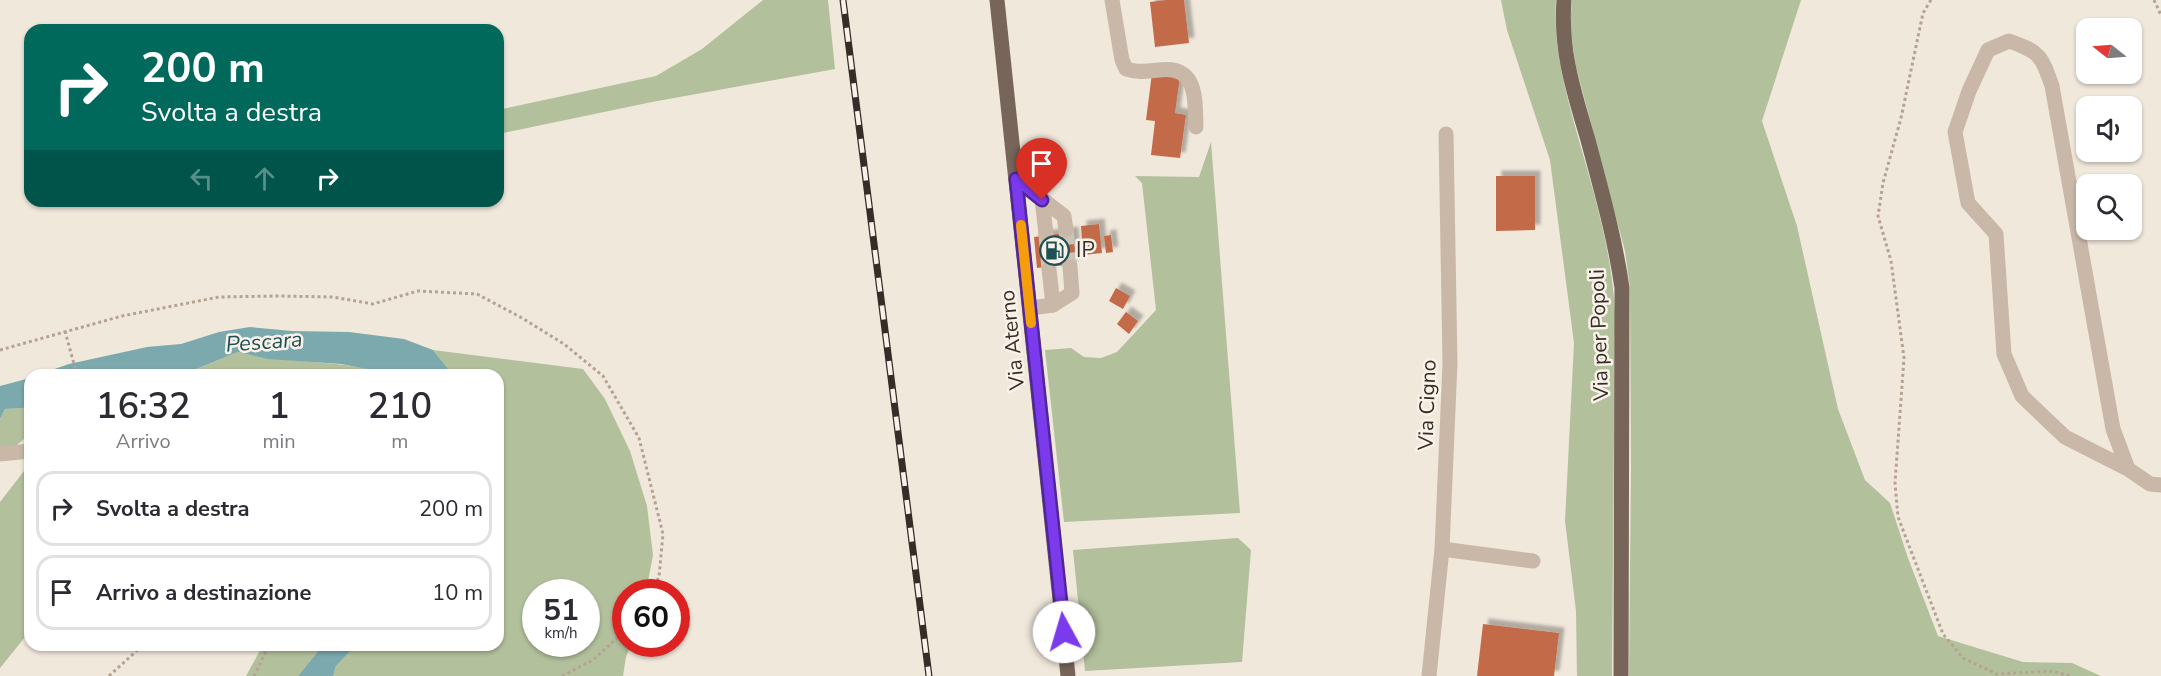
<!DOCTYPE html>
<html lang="it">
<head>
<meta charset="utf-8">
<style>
	:root { --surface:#fff; --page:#f7f7f7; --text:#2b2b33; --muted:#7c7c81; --line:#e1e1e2 }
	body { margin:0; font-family:"Nunito Sans",sans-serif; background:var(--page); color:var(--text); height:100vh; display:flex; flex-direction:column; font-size:22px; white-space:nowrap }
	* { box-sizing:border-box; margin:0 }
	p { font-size:20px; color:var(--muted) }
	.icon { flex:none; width:33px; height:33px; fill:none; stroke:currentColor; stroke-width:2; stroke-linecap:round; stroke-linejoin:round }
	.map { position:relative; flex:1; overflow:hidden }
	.drawer { position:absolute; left:24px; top:369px; width:480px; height:282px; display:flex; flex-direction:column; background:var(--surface); border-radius:18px; box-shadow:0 2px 4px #0004 }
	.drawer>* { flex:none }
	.hud { position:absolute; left:24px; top:24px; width:480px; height:183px; border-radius:18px; box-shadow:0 2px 4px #0004; background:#00695c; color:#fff; overflow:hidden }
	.needle { width:39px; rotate:287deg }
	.tools { position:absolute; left:2076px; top:18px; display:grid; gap:12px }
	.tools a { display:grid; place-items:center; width:66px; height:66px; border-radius:12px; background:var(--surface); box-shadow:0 2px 4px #0004; font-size:30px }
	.speed { position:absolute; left:522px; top:579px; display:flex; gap:12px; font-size:30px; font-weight:700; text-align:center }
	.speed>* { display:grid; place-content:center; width:78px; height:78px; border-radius:50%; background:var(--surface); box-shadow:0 2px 4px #0004; line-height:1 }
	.speed small { font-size:15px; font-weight:400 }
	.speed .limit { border:9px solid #d22; background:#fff; color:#111 }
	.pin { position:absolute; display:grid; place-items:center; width:51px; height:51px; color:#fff; margin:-62px -26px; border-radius:50% 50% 50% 0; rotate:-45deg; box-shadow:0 0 6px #0007 }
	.pin .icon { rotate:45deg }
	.me { position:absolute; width:66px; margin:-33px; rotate:354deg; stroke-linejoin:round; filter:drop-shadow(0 0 4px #0008) }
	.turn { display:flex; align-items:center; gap:21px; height:126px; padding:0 18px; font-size:27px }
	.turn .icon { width:78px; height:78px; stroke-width:2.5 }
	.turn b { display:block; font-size:42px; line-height:51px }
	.lanes { display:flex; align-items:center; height:57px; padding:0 18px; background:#0003; justify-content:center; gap:30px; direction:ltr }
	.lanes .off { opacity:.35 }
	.eta { display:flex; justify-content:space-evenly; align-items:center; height:102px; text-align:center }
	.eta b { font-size:36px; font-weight:600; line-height:42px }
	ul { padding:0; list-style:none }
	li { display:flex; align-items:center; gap:18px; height:75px; margin:0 12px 9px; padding:0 6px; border:3px solid var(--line); border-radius:18px }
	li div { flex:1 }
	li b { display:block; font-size:22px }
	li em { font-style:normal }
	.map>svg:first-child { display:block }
</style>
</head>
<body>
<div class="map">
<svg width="2161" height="676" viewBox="0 0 2161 676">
	<defs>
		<filter id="shadow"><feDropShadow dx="5.5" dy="-5.5" stdDeviation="1.5" flood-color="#0004"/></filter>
	</defs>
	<rect width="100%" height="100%" fill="#f1e8dc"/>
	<g fill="#b2c09c" fill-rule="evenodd">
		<path d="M763,0H828L835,69L652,102L498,134V110L656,76L702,49Z"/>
		<path d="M1501,0H1556C1553,47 1564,85 1576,130C1593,190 1612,250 1615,313L1612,676H1577L1576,611L1565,521L1574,343L1550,160L1507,30Z"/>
		<path d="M1572,0H1801L1762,121L1797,226L1838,409L1865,480L1890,503L1908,558L1938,636L2023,662L2072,663L2101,676H1629L1631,467L1630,288L1625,251L1576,67L1570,26Z"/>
		<path d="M1211,142L1240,513L1064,522L1045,350L1071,348L1084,357L1101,358L1117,352L1156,310L1142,183L1135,176L1199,177Z"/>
		<path d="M433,350L583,369L605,399L630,451L647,506L653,555L646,592H626V644H631L626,657L623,676H333L336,666L356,645H498V375H453ZM536,592H586V644H536Z"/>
		<path d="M238,352C291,364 346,360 399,375H177L184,374Z"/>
		<path d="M30,404V434L12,449L0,450V419L5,409L23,408Z"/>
		<path d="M30,469V631L0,668V502L24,471Z"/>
		<path d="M1238,538L1251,550L1242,662L1085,671L1073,550Z"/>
		<path d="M263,645H323L298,676H246Z"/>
	</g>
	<g fill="#7ba9ad">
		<path d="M250,327L292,331L349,332L404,339L433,350L453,375H399L341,364L268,359L238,352L184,374L177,375H37L69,364L147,347L181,344L219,332Z"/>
		<path d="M30,378V404L23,408L5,409L0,419V386Z"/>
		<path d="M323,645H356L336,666L333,676H298Z"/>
	</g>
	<g fill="#c36b48" filter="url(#shadow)">
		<path d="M1166,0H1184L1189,43L1155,47L1150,2Z"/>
		<path d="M1152,73L1180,77L1175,113L1186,115L1180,158L1151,155L1155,121L1146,120Z"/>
		<path d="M1496,176H1535V230L1496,231Z"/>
		<path d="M1099,224L1102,253L1083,255L1081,226Z"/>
		<path d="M1073,232L1076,264L1037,268L1034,237Z"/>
		<path d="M1111,235L1113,252L1106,253L1104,236Z"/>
		<path d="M1116,288L1130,296L1123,309L1109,301Z"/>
		<path d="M1126,312L1138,321L1129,334L1117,324Z"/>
		<path d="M1483,624L1559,633L1554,676H1477Z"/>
	</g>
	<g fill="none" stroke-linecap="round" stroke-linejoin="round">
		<g stroke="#ccc3b8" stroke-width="15" stroke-dasharray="15 8" stroke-linecap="butt">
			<path d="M1066,230L1070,267"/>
			<path d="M1046,234L1049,269"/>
		</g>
		<g stroke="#b5a392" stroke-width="3" stroke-dasharray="3 3" stroke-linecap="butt">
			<path d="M1931,0L1923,13L1901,118L1883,183L1878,216L1891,261L1904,358L1895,483L1898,517L1943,634L1963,658L1997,674L2052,671L2070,676"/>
			<path d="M2154,0L2161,15"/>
			<path d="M65,331L77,375"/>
			<path d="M0,350L122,316L219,297L279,296L333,297L373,304L418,291L477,294L522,318L564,344L603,376L639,438L663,534L659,577L652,592"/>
			<path d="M109,676L143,645"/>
			<path d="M254,676L269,645"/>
			<path d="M562,676L593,660L626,630"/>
		</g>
		<g stroke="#c9b8a8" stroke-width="15">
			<path d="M1112,0L1122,60L1126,69C1137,73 1148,71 1159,70C1198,65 1195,99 1196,127"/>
			<path d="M1016,179L1064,216L1066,230"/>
			<path d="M1042,199L1046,234"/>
			<path d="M1049,269L1053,305"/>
			<path d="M1030,308L1053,305L1072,293L1070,267"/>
			<path d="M0,454L30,451"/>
			<path d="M2128,469L2113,429L2052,86C2041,55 2040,52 2009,41L1988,50L1969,91L1955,132L1968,203L1996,234L2004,354L2022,396L2065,437L2128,469L2150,484L2161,485"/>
			<path d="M1442,549L1533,561"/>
			<path d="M1429,676L1442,549L1450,363L1446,134"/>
		</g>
		<g stroke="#776559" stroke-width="15">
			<path d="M997,0L1068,676"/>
			<path d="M1564,0C1560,51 1574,92 1588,140C1601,189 1615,238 1622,288L1621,676"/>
		</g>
		<defs>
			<path id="rail" d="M843,0L929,676"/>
		</defs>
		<use href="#rail" stroke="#362d28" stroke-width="7"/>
		<use href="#rail" stroke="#f9f2e8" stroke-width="4.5" stroke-dasharray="14" stroke-linecap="butt"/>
	</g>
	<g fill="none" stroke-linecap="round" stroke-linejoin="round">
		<defs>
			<path id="route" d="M1042,200L1016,179L1064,632"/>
		</defs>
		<use href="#route" stroke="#51269a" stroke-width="15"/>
		<use href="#route" stroke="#7c3aed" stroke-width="10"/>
		<path stroke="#f59e0b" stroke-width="10" d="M1021,225L1031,323"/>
	</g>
	<defs>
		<symbol id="fuel-ring" viewBox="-11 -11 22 22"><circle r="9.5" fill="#f9f2e8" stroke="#1f5056" stroke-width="1.5"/><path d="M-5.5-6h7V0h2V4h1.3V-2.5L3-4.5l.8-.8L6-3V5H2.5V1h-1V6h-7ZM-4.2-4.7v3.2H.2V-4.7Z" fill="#1f5056"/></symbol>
	</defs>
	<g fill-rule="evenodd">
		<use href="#fuel-ring" x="1038" y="234" width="33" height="33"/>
	</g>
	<g text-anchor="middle" stroke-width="5" stroke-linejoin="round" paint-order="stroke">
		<g font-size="21" fill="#362d28" stroke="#f9f2e8" text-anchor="start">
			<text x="1076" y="257">IP</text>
		</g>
		<g font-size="21" fill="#362d28" stroke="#f9f2e8">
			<text transform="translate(1599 335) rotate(-92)" y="7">Via per Popoli</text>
			<text transform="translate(1012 340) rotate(-96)" y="7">Via Aterno</text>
			<text transform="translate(1427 405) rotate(-88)" y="7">Via Cigno</text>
		</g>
		<g font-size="22" font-style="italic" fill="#1f5056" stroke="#f9f2e8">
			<text transform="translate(264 341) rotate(-4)" y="8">Pescara</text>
		</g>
	</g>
</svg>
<div class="tools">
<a><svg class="needle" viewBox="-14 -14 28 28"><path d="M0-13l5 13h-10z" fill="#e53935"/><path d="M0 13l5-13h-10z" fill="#7c7c81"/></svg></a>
<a><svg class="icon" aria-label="sound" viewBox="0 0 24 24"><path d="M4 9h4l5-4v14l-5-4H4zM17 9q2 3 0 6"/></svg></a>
<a><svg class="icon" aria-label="search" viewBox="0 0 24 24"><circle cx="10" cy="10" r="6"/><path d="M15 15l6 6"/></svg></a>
</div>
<div class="speed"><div>51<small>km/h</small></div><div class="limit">60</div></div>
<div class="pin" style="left:1042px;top:200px;background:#d93025"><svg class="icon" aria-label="arrive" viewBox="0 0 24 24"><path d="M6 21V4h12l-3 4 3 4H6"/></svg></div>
<svg class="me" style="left:1064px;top:632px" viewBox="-20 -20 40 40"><circle r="19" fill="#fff"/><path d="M0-13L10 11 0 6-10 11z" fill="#7c3aed"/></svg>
<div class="hud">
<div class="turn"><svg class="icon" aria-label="right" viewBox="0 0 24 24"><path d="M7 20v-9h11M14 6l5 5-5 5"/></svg><div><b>200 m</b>Svolta a destra</div></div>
<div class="lanes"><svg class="icon off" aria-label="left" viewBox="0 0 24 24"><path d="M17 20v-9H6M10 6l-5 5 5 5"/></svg><svg class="icon off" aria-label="ahead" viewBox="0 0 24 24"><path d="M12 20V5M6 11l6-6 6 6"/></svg><svg class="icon" aria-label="right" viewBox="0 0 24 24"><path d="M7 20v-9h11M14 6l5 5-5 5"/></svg></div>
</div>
<section class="drawer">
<div class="eta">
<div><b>16:32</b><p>Arrivo</p></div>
<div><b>1</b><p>min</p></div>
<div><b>210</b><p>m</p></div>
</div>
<ul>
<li><svg class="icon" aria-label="right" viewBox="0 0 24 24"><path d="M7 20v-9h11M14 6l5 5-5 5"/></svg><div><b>Svolta a destra</b></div><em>200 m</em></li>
<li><svg class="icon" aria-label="arrive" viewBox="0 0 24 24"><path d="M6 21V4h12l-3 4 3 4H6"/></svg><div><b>Arrivo a destinazione</b></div><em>10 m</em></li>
</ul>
</section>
</div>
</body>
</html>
